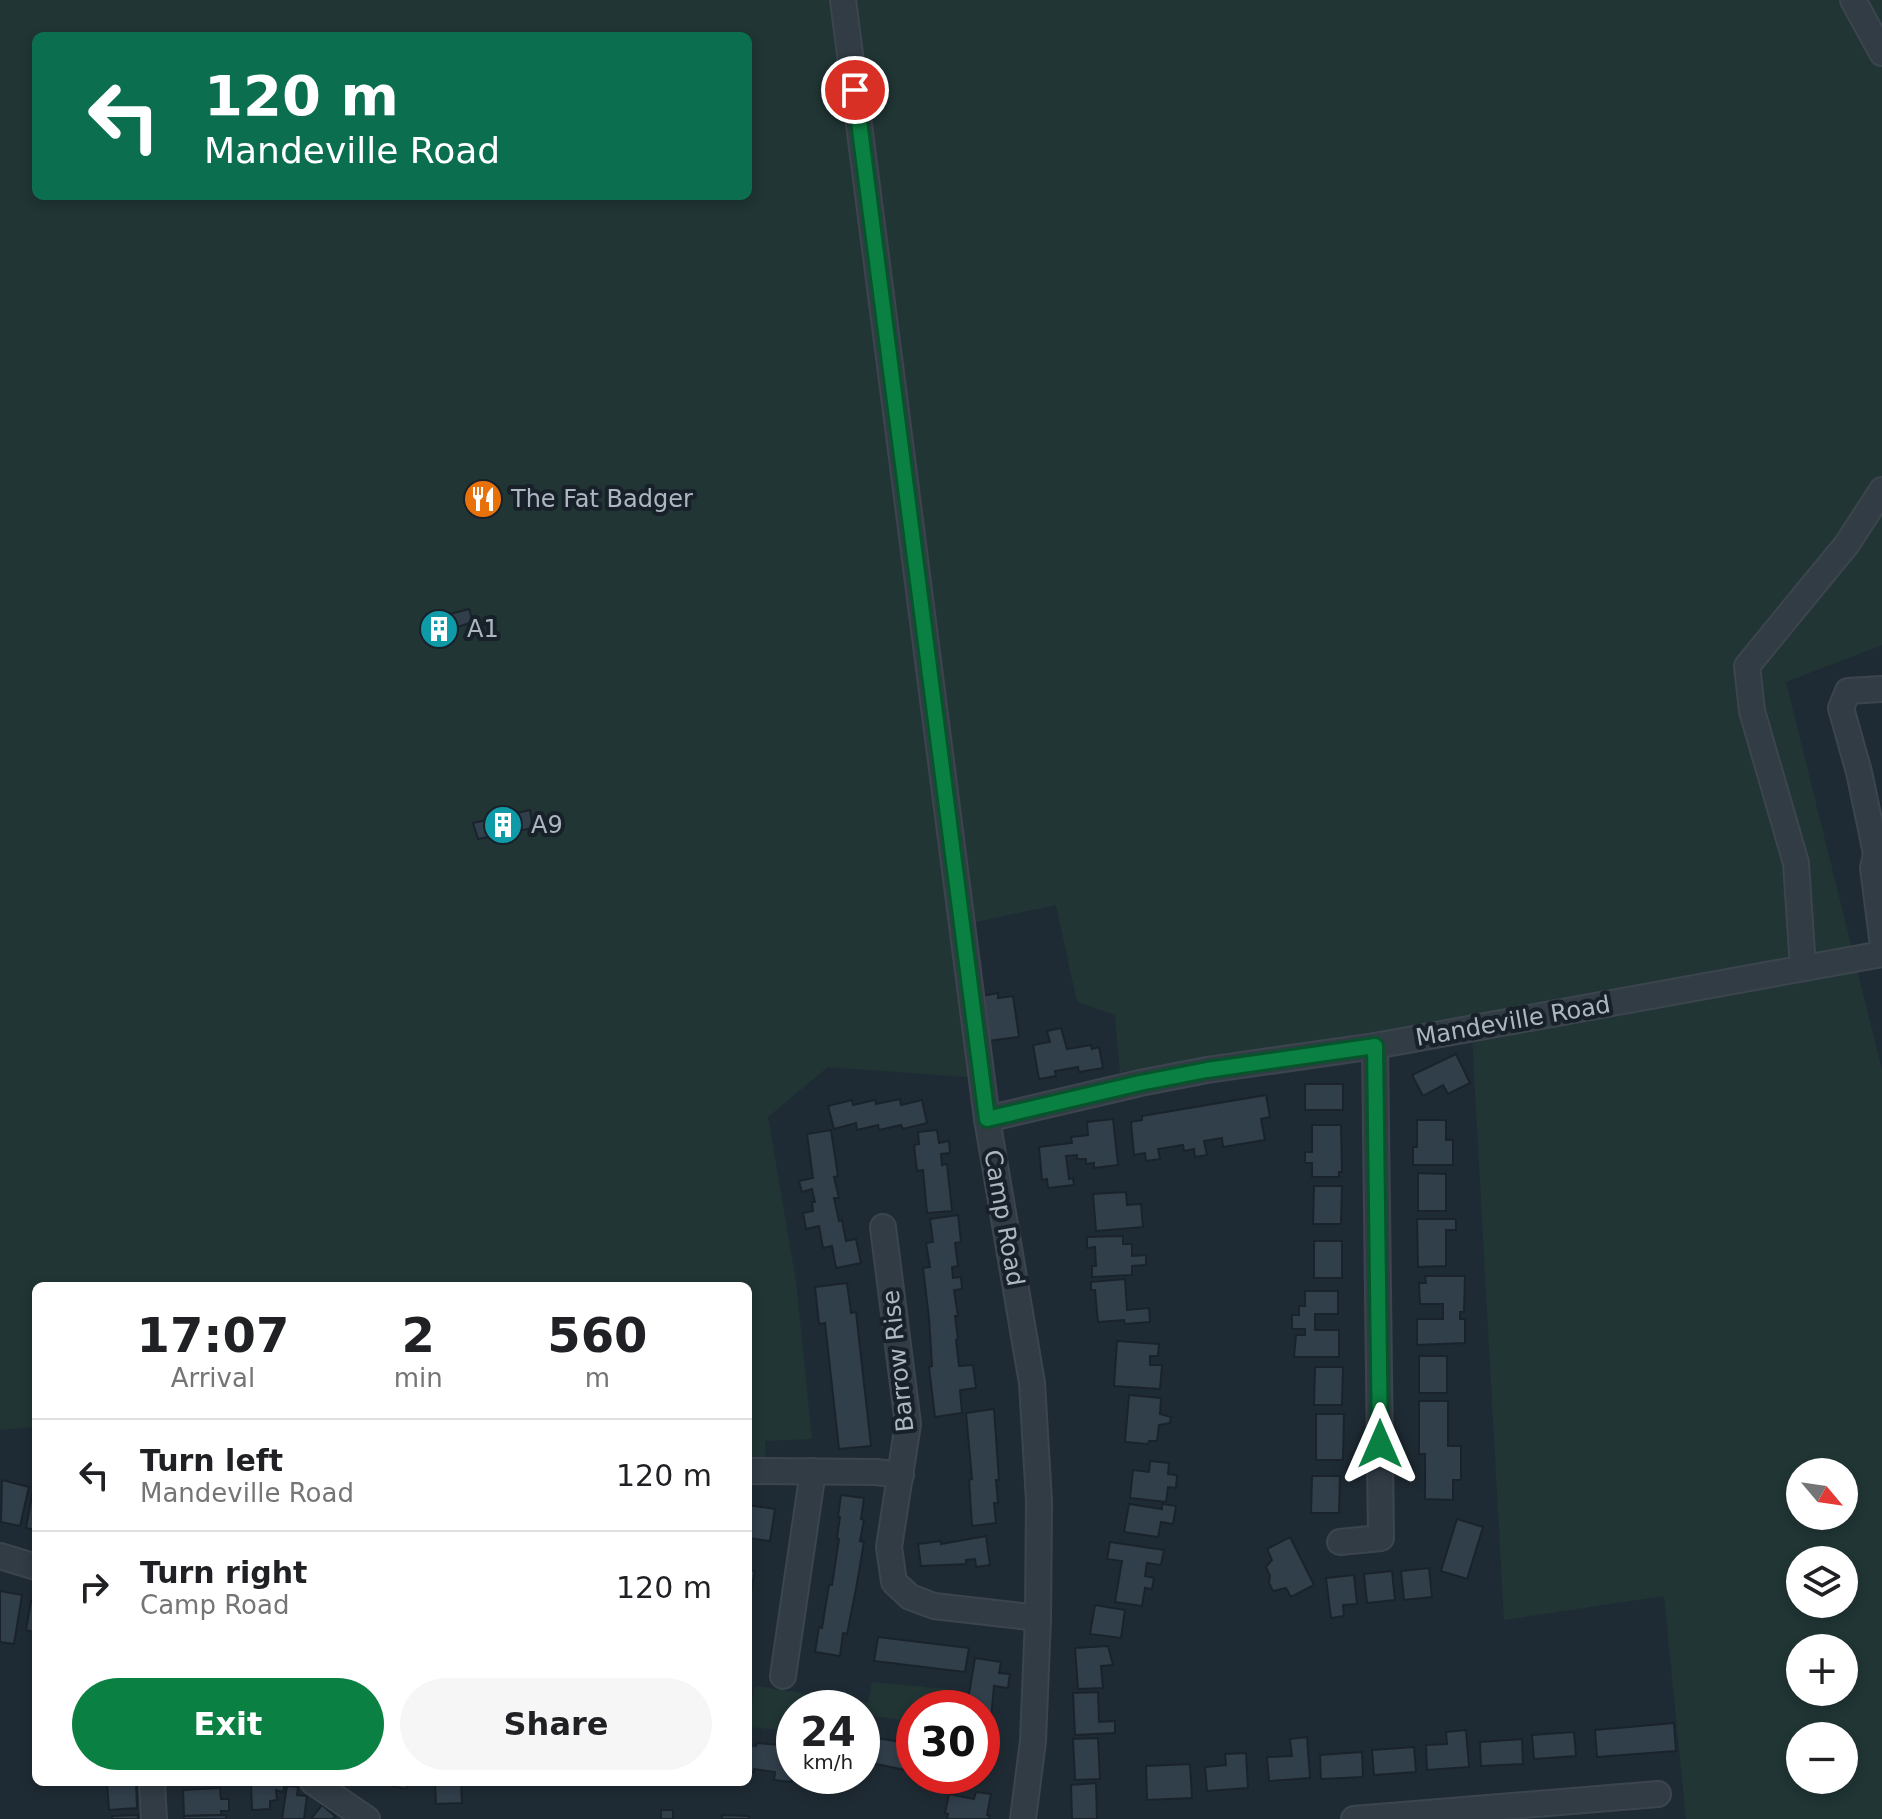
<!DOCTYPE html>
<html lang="en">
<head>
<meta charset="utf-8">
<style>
	:root { --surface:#fff; --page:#f6f6f6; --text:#202124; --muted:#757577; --line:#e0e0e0; --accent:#0b8043 }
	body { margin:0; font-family:"DejaVu Sans",sans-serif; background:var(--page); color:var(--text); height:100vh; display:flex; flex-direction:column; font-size:30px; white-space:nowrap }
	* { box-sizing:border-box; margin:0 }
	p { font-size:26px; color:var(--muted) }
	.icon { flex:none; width:44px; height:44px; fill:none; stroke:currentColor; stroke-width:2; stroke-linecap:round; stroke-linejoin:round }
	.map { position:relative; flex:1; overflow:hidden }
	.sheet { position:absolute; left:32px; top:1282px; width:720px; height:504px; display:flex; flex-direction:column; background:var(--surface); border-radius:12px; box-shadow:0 4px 12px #0003 }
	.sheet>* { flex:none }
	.guide { position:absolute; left:32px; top:32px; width:720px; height:168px; border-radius:12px; box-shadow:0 4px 12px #0003; background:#0b6e4f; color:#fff; overflow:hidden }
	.needle { width:52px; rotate:119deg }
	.buttons { position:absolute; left:1786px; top:1458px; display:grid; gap:16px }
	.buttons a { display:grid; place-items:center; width:72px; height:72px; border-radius:50%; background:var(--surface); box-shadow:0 4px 12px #0003; font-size:40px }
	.speed { position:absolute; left:776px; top:1690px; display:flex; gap:16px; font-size:40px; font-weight:700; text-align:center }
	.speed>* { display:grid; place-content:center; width:104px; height:104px; border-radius:50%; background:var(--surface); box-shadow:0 4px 12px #0003; line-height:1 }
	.speed small { font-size:20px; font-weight:400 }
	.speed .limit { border:12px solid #d22; background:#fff; color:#111 }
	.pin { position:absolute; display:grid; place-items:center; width:68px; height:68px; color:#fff; margin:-34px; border:4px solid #fff; border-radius:50%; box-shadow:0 2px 8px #0007 }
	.me { position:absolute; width:88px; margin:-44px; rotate:0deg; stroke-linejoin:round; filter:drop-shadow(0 0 6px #0008) }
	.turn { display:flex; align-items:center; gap:28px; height:168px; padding:0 40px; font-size:36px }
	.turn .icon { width:104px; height:104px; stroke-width:2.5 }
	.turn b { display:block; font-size:56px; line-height:68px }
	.eta { display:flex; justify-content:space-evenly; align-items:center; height:136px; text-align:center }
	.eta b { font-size:48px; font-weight:600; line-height:56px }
	.action { display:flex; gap:16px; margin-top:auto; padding:16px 40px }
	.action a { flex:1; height:92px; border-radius:48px; background:var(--accent); color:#fff; font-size:32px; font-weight:600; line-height:92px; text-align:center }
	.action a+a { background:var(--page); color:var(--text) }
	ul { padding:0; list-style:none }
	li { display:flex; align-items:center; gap:24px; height:112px; padding:0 40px; border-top:2px solid var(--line) }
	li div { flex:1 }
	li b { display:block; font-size:30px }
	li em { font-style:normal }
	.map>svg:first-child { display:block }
</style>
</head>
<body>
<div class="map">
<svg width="1882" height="1819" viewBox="0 0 1882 1819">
	<rect width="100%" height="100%" fill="#1f2b34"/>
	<g fill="#213535" fill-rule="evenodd">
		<path d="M0,0H1882V645L1786,682L1882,1070V1819H1686L1664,1596L1504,1620L1471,1018L1120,1072L1115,1015L1077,1002L1056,905L971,923L979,1078L828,1067L768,1117L796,1281L812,1439L765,1441L766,1462L748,1463V1286H36V1427L0,1430ZM36,36H748V196H36ZM1800,1472H1844V1516H1800ZM1800,1560H1844V1604H1800ZM1800,1648H1844V1692H1800ZM1800,1736H1844V1780H1800Z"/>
		<path d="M872,1682L947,1689L945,1708H914V1722L862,1714V1708H794V1731L748,1727L755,1686L868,1703Z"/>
	</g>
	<g fill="#313f4b" stroke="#1a232b" stroke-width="2">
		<path d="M469,609L473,622L429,636L424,621Z"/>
		<path d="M530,810L533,828L478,839L473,823Z"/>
		<path d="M998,993V998L1013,996L1019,1037L988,1041L982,996Z"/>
		<path d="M1061,1028L1067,1049L1091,1045L1092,1049L1099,1047L1103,1068L1079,1072L1078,1067L1055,1071L1056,1076L1039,1079L1033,1045L1050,1042L1047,1031Z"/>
		<path d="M1456,1054L1470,1083L1448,1094L1443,1085L1423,1096L1412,1075Z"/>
		<rect x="1305" y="1084" width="38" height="26"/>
		<path d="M1266,1095L1270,1117L1261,1119L1265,1140L1223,1147L1222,1138L1204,1141L1207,1155L1195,1157L1194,1149L1184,1151L1183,1145L1158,1149L1160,1159L1146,1161L1145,1153L1134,1155L1131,1122L1142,1120V1116Z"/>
		<path d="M900,1099L901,1105L922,1100L927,1123L903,1129L901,1125L879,1130L878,1125L857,1130L856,1123L834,1129L828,1106L852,1100L853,1105L875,1100L876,1104Z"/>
		<path d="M1113,1119L1118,1165L1094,1168V1163L1086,1164V1159H1077V1155L1066,1156L1069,1179L1073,1178L1074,1185L1048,1188L1047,1179L1042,1180L1039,1147L1072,1143L1071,1137L1088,1135L1087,1122Z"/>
		<path d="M1417,1120H1446V1140H1453V1165H1413V1147H1417Z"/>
		<path d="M1312,1125H1341L1342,1172H1339V1177H1312V1163H1305V1152H1312Z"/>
		<path d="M831,1130L838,1176L834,1177L839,1198H834L839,1221L842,1220L846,1241L856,1239L861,1263L836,1268L832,1246L823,1248L819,1226L806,1229L803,1213L813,1211L812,1202H815L812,1189L802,1192L799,1181L813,1178L807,1134Z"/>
		<path d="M937,1130L939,1143L949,1141L950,1153L941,1154L942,1165L947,1164L952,1211L927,1213L923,1170L917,1171L914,1145L919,1144L918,1132Z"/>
		<path d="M1418,1173L1446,1174V1211H1418Z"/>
		<path d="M1314,1186H1342L1341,1224H1313Z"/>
		<path d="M1126,1192L1127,1205L1141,1204L1143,1227L1096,1231L1093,1194Z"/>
		<path d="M958,1215L961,1242L955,1243L958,1266L952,1267L953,1278L961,1277L962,1289L954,1290L958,1316H955L958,1339L956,1340L959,1366L973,1365L976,1388L960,1390L962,1413L935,1417L929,1367L932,1366L929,1318L923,1268L930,1267L926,1243L933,1242L930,1219Z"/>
		<path d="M1417,1219H1456V1230H1446V1266L1418,1267Z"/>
		<path d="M1123,1236V1244H1132V1256L1146,1255V1265L1132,1266V1275L1092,1277V1266H1096L1095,1247L1087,1248V1237Z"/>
		<rect x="1314" y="1241" width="28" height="37"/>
		<path d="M1425,1276H1465L1464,1312H1460V1319H1465V1343L1417,1345V1319H1443V1304H1420L1419,1283H1426Z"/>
		<path d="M1125,1279L1127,1310L1149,1308L1150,1322L1125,1324L1124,1320L1098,1322L1095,1290H1091V1282Z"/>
		<path d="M847,1283L851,1313L856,1312L871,1446L839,1449L825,1323L819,1324L815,1287Z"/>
		<path d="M1305,1291H1338V1314H1315V1330H1339V1357H1294L1296,1335H1305V1329H1292V1315H1299V1306H1305Z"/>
		<path d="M1117,1341L1159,1344L1158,1356H1150V1365H1162L1160,1389L1114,1386Z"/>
		<rect x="1419" y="1356" width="28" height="37"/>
		<path d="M1315,1367H1343L1342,1405H1314Z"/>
		<path d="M1129,1395L1161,1398L1160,1414L1171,1417L1170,1423L1159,1425L1157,1441H1149L1148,1444L1125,1442Z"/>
		<path d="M1419,1401H1448V1446H1461V1480H1453V1500L1425,1499V1454H1419Z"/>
		<path d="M994,1409L999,1480H996L998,1503H994L996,1523L972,1526L969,1480L972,1479L966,1413Z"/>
		<path d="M1316,1414H1344L1343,1460H1316Z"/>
		<path d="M1150,1461L1169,1463L1168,1474L1177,1475L1176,1488L1168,1487L1166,1502L1130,1498L1133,1470L1149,1472Z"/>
		<path d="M1312,1476H1340L1339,1513H1311Z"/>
		<path d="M2,1480L29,1487L20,1526L1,1522Z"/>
		<path d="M35,1480H36V1530L26,1528Z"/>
		<path d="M841,1495L864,1498L861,1519L864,1520L860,1541L864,1542L856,1589L847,1634L843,1633L840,1656L815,1652L819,1627L822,1628L829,1585H832L839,1539L837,1538L840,1517L838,1516Z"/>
		<path d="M1129,1504L1162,1509V1504L1176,1506L1173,1524L1161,1522L1158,1537L1124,1532Z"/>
		<path d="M748,1505L775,1509L770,1541L748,1538Z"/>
		<path d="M1457,1519L1483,1527L1467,1579L1441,1571Z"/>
		<path d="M986,1536L990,1565L976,1567L975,1559L966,1560V1564L921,1566L918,1544L941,1541V1544Z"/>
		<path d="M1290,1537L1314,1585L1291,1597L1286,1588L1273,1591L1269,1583L1270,1576L1266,1567L1272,1560L1267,1549Z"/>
		<path d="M1110,1542L1164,1550L1161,1565L1147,1563L1145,1576L1154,1578L1152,1589L1145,1588L1142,1606L1115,1602L1122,1561L1107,1559Z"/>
		<path d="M1429,1568L1432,1597L1404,1600L1401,1571Z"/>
		<path d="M748,1570L755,1571L748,1608Z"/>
		<path d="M1392,1571L1395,1600L1367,1603L1364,1574Z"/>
		<path d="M1354,1575L1357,1604L1343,1605L1344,1616L1331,1618L1326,1578Z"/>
		<path d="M0,1591L22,1595L14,1644L0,1642Z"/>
		<path d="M31,1601L36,1603V1633L26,1630Z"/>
		<path d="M1095,1605L1125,1610L1121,1638L1090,1634Z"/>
		<path d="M878,1637L969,1648L965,1672L874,1661Z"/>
		<path d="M1108,1646L1113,1665L1101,1666L1103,1688L1078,1689L1075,1648Z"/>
		<path d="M975,1658L1001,1662L999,1673L1010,1674L1008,1688L994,1686L988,1753L982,1752V1708L967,1706Z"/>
		<path d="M1098,1692L1099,1722L1115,1721V1733L1075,1735L1073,1693Z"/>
		<path d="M1674,1723L1676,1751L1597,1757L1595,1730Z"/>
		<path d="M1466,1730L1469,1767L1427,1770L1426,1745L1447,1744L1446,1732Z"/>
		<path d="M1574,1732L1576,1756L1534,1759L1532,1735Z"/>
		<path d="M863,1736L914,1744V1770L906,1768L905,1770L862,1761Z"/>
		<path d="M1307,1737L1310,1778L1269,1781L1267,1757L1292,1756L1290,1739Z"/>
		<path d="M1098,1738L1100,1779L1075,1780L1073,1739Z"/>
		<path d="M1522,1739L1523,1764L1481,1766L1480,1742Z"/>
		<path d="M757,1743L794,1746V1773L791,1782L774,1780L775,1772L754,1769V1772L748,1771V1745L756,1746Z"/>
		<path d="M1414,1747L1416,1772L1374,1775L1372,1750Z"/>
		<path d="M1362,1752L1363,1777L1321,1779L1320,1755Z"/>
		<path d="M1246,1753L1248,1788L1207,1791L1205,1767L1226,1765L1225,1754Z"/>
		<path d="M1190,1764L1192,1798L1147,1800L1146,1766Z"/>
		<path d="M107,1782H136L137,1808L109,1810Z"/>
		<path d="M251,1782H285L283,1792L276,1790L277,1800L270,1801V1809L252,1810Z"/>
		<path d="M393,1782H408L406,1789L392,1786Z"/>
		<path d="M435,1782H461L462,1803L436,1804Z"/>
		<path d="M1096,1783L1097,1819H1072L1071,1785Z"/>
		<path d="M287,1786L298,1787L297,1795L307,1796L304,1819H282Z"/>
		<path d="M220,1788L221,1799H229V1811H221V1815L184,1816L183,1790Z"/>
		<path d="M976,1792L991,1794L987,1815L990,1816L989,1819H947L948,1814L945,1813L949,1794L974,1799Z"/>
		<path d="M322,1805L335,1816L333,1819H311Z"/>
		<rect x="661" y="1810" width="12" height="9"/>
		<path d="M138,1815V1819H112V1816Z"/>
		<path d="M226,1815V1819H184V1816Z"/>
		<path d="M722,1815L749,1816V1819H722Z"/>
	</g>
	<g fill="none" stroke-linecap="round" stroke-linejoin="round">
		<defs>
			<g id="minor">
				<path d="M843,0L987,1119L1032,1383L1039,1501L1038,1618L1033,1741L1023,1819"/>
				<path d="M1853,0L1882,53"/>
				<path d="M1882,689L1848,691L1841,708L1859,772L1872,834L1876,854L1873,868L1882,938"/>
				<path d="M1803,967L1796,863L1752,711L1747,666L1847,544L1882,490"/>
				<path d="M987,1119L1140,1083L1207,1070L1375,1046L1882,954"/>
				<path d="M883,1227L908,1424L889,1547L894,1582L910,1597L934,1606L1038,1618"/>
				<path d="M748,1471L876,1472L901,1475"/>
				<path d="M1340,1542L1381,1538L1375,1046"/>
				<path d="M0,1556L36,1567"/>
				<path d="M783,1676L813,1471"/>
				<path d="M152,1782L154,1819"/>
				<path d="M313,1782L367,1819"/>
				<path d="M1354,1819L1658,1794"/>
			</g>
		</defs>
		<use href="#minor" stroke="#3c454e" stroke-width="28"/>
		<use href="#minor" stroke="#323c45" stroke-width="24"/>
	</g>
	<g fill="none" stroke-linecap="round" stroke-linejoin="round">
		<defs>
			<path id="route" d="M855,90L987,1119L1140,1083L1207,1070L1375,1046L1380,1444"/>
		</defs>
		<use href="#route" stroke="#07532c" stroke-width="20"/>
		<use href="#route" stroke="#0b8043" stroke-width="14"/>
	</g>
	<defs>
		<symbol id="restaurant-disc" viewBox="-11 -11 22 22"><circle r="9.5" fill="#e8710a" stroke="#182129"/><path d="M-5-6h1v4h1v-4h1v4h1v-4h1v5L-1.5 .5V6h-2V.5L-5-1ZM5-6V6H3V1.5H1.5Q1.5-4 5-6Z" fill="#fff"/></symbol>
		<symbol id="building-disc" viewBox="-11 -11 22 22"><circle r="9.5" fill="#0f9aa8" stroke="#182129"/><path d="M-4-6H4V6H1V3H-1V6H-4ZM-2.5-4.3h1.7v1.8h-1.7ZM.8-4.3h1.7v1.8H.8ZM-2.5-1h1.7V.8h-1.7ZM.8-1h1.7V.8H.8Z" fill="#fff"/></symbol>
	</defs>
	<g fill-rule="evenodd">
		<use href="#restaurant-disc" x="461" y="477" width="44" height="44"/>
		<use href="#building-disc" x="417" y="607" width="44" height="44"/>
		<use href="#building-disc" x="481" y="803" width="44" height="44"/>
	</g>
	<g text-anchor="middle" stroke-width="8" stroke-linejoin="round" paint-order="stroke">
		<g font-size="24" fill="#acb7c2" stroke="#182129" text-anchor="start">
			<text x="511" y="507">The Fat Badger</text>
			<text x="467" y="637">A1</text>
			<text x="531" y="833">A9</text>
		</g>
		<g font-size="24" fill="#acb7c2" stroke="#182129">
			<text transform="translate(1513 1021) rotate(-10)" y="8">Mandeville Road</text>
			<text transform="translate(1004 1218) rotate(80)" y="8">Camp Road</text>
			<text transform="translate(898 1361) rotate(-96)" y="8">Barrow Rise</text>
		</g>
	</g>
</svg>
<div class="buttons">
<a><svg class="needle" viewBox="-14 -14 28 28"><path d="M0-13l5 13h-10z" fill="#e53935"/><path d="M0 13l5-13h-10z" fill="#757577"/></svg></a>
<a><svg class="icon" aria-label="layers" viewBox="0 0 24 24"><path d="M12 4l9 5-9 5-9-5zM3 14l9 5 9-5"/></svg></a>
<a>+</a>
<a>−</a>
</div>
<div class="speed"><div>24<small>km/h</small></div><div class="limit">30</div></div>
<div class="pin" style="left:855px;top:90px;background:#d93025"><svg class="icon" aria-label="arrive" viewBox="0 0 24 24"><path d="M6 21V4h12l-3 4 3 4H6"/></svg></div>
<svg class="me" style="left:1380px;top:1444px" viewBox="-20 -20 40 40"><path d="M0-17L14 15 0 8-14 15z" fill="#0b8043" stroke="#fff" stroke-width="4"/></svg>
<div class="guide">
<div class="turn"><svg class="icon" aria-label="left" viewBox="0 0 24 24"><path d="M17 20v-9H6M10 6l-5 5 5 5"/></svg><div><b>120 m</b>Mandeville Road</div></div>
</div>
<section class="sheet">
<div class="eta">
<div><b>17:07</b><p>Arrival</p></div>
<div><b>2</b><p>min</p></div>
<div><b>560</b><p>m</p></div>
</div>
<ul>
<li><svg class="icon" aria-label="left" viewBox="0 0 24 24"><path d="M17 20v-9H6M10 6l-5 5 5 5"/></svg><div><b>Turn left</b><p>Mandeville Road</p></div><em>120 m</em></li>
<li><svg class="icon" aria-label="right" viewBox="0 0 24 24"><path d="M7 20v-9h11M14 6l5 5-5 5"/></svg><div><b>Turn right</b><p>Camp Road</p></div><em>120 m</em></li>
</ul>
<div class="action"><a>Exit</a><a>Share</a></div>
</section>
</div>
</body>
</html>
